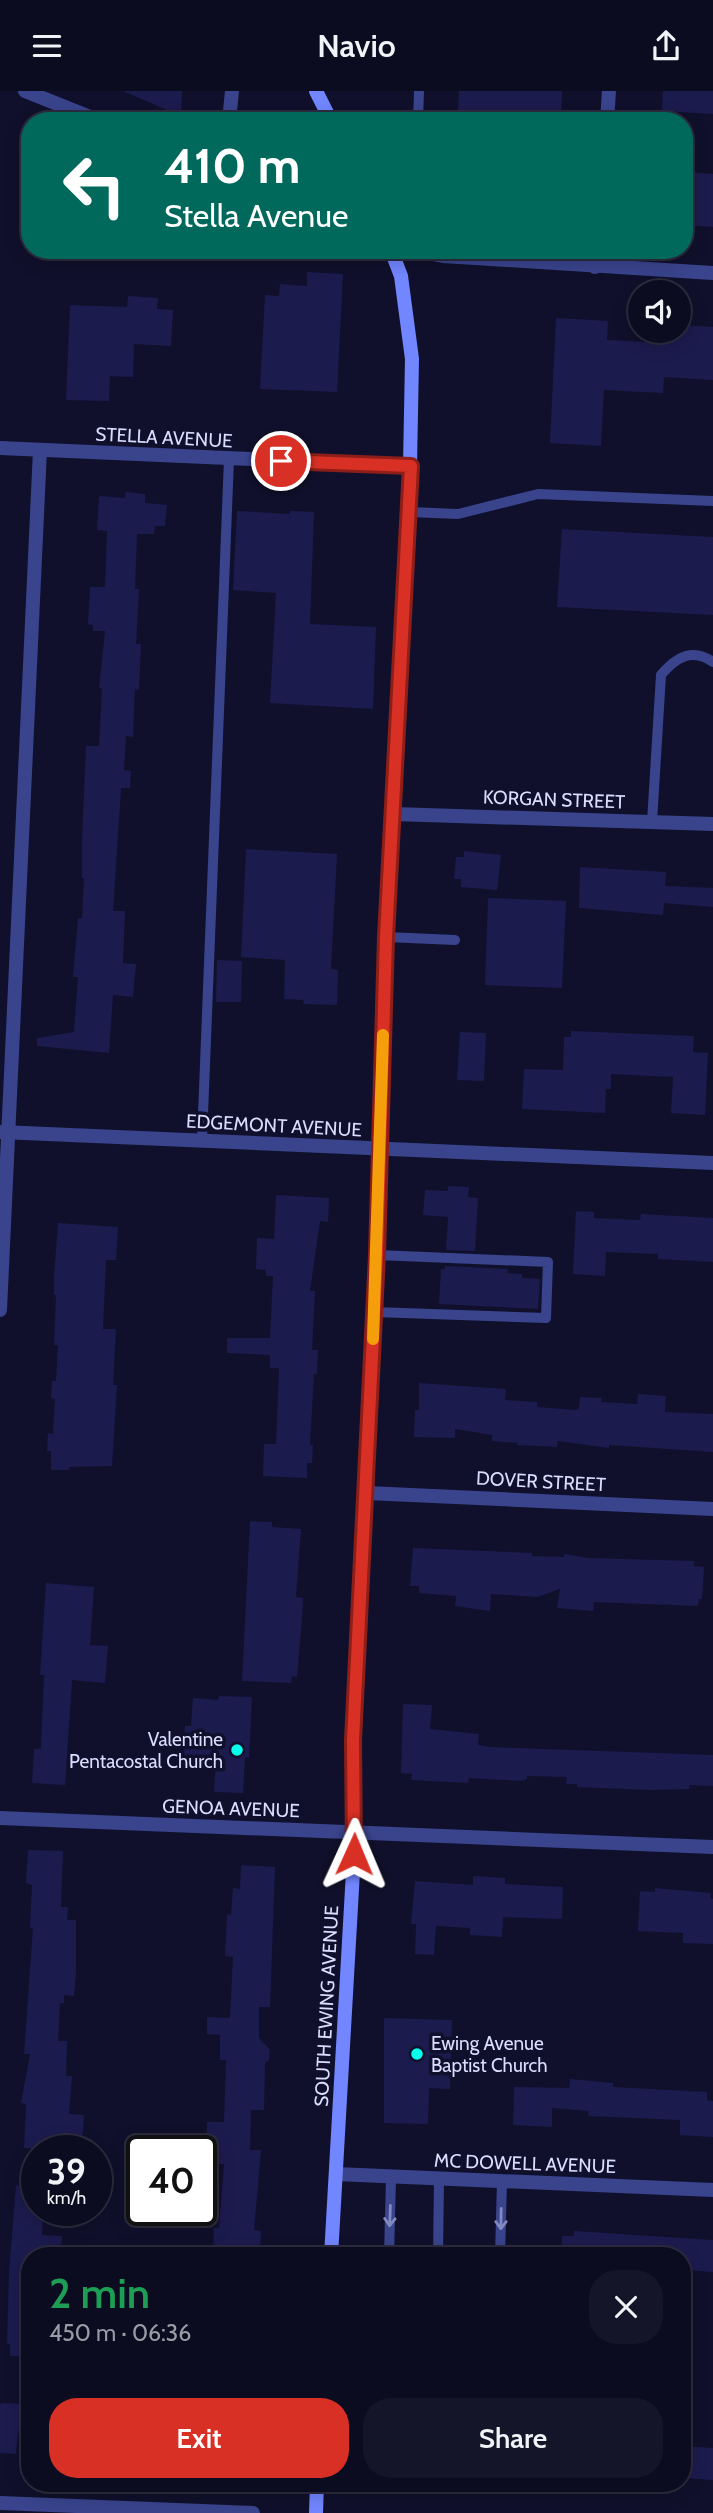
<!DOCTYPE html>
<html lang="en">
<head>
<meta charset="utf-8">
<style>
	:root { --surface:#0c0c21; --page:#15152a; --text:#f1f3f6; --muted:#9a9ba5; --line:#2c2c3f; --accent:#d93025 }
	body { margin:0; font-family:Cabin,sans-serif; background:var(--page); color:var(--text); height:100vh; display:flex; flex-direction:column; font-size:26px; white-space:nowrap }
	* { box-sizing:border-box; margin:0 }
	p { font-size:23px; color:var(--muted) }
	.icon { flex:none; width:38px; height:38px; fill:none; stroke:currentColor; stroke-width:2; stroke-linecap:round; stroke-linejoin:round }
	.map { position:relative; flex:1; overflow:hidden }
	.side { position:absolute; left:21px; top:2156px; width:670px; height:245px; display:flex; flex-direction:column; background:var(--surface); border-radius:28px; box-shadow:0 4px 18px #0003,0 0 0 2px var(--line) }
	.side>* { flex:none }
	.guide { position:absolute; left:21px; top:21px; width:672px; height:147px; border-radius:28px; box-shadow:0 4px 18px #0003,0 0 0 2px var(--line); background:#00695c; color:#fff; overflow:hidden }
	.fabs { position:absolute; left:628px; top:189px; display:grid; gap:14px }
	.fabs a { display:grid; place-items:center; width:63px; height:63px; border-radius:50%; background:var(--surface); box-shadow:0 4px 18px #0003,0 0 0 2px var(--line); font-size:35px }
	.speed { position:absolute; left:21px; top:2044px; display:flex; gap:14px; font-size:35px; font-weight:700; text-align:center }
	.speed>* { display:grid; place-content:center; width:91px; height:91px; border-radius:50%; background:var(--surface); box-shadow:0 4px 18px #0003,0 0 0 2px var(--line); line-height:1 }
	.speed small { font-size:18px; font-weight:400 }
	.speed .limit { border:4px solid #111; border-radius:10px; background:#fff; color:#111 }
	.pin { position:absolute; display:grid; place-items:center; width:60px; height:60px; color:#fff; margin:-30px; border:4px solid #fff; border-radius:50%; box-shadow:0 2px 7px #0007 }
	.me { position:absolute; width:77px; margin:-38px; rotate:1deg; stroke-linejoin:round; filter:drop-shadow(0 0 5px #0008) }
	.turn { display:flex; align-items:center; gap:24px; height:147px; padding:0 28px; font-size:32px }
	.turn .icon { width:91px; height:91px; stroke-width:2.5 }
	.turn b { display:block; font-size:49px; line-height:60px }
	.round { display:grid; place-items:center; flex:none; width:74px; height:74px; border-radius:28px; background:var(--page) }
	.overview { display:flex; align-items:center; justify-content:space-between; height:119px; padding:0 28px }
	h1 { font-size:42px; font-weight:600; line-height:52px; color:#1e9e55 }
	.cta { display:flex; gap:14px; margin-top:auto; padding:14px 28px }
	.cta a { flex:1; height:80px; border-radius:28px; background:var(--accent); color:#fff; font-size:28px; font-weight:600; line-height:80px; text-align:center }
	.cta a+a { background:var(--page); color:var(--text) }
	header { display:flex; justify-content:space-between; align-items:center; height:91px; padding:0 28px; background:var(--surface); font-size:32px; font-weight:600 }
	.map>svg:first-child { display:block }
</style>
</head>
<body>
<header><svg class="icon" aria-label="menu" viewBox="0 0 24 24"><path d="M4 6h16M4 12h16M4 18h16"/></svg>Navio<svg class="icon" aria-label="share" viewBox="0 0 24 24"><path d="M12 15V3M7 8l5-5 5 5M5 13v7h14v-7"/></svg></header>
<div class="map">
<svg width="713" height="2422" viewBox="0 0 713 2422">
	<rect width="100%" height="100%" fill="#10102c"/>
	<g fill="#1c1b4e">
		<path d="M123,0H182L181,25Z"/>
		<path d="M459,0H562L561,25L458,19Z"/>
		<path d="M663,0H713V23L662,20Z"/>
		<path d="M684,81L713,83V136L684,134Z"/>
		<path d="M307,181L343,183L337,301L260,298L265,204L279,205L280,193L307,195Z"/>
		<path d="M128,205L158,207L157,218L173,219L171,255L134,253L133,286L110,285L109,310L66,309L70,214L127,216Z"/>
		<path d="M556,227L608,230L607,249L665,252L666,240H679V234L713,236V289L664,286L663,302L604,299L601,355L550,352Z"/>
		<path d="M126,401L145,403V412L167,414L165,435H155L154,443H137L135,498H139L136,553H141L139,599L135,598L133,646L126,645L124,679L131,680L130,697H121L113,820H125L123,872L136,873L133,906L113,904L109,962L37,955V947L74,941L78,886H73L78,827H82L84,787H82V749L86,655H99L102,597H99L105,540H93V534L88,533L90,496H105L107,440L97,439L99,405L125,407Z"/>
		<path d="M237,420L290,423V420L314,421L310,533L376,536L373,618L270,612L276,502L233,499Z"/>
		<path d="M562,438L713,446V524L557,516Z"/>
		<path d="M246,758L337,763L331,878L338,879L337,914L303,913L304,909L284,908L285,869L241,866Z"/>
		<path d="M464,760L501,764L497,799L461,796V788H454L456,766H464Z"/>
		<path d="M580,776L666,781L665,795L713,797V816L664,812L663,824L579,817Z"/>
		<path d="M488,807L566,810L562,897L485,894Z"/>
		<path d="M217,869L242,870L241,911H216Z"/>
		<path d="M571,940L694,945L693,961L708,962L705,1024L671,1022L673,986L611,983V998H606L605,1022L522,1018L524,978L563,979L564,946H571Z"/>
		<path d="M460,941L486,942L484,990L457,989Z"/>
		<path d="M448,1095L469,1096L468,1106L478,1107L475,1160L446,1159L448,1126L423,1124L425,1099L448,1100Z"/>
		<path d="M276,1104L329,1107L328,1131L320,1130L310,1200H315L312,1259H318L317,1283H314L310,1354H313L312,1372H307V1387L263,1385L264,1353H276L279,1277H270V1264L227,1262V1247H270L273,1185H266V1179L256,1178L257,1147L274,1148Z"/>
		<path d="M576,1120L594,1121V1127L640,1129L641,1123L713,1127V1171L658,1168V1163L606,1161L605,1185L573,1183Z"/>
		<path d="M58,1132L118,1136L116,1169H106L103,1238H116L113,1294H117L112,1375L69,1376L70,1379H51V1360H47L48,1342L53,1343L55,1308L51,1307L52,1290H56L58,1254H54L56,1204H54V1186Z"/>
		<path d="M445,1175L508,1178L507,1182L522,1183V1187L540,1188L538,1218L439,1213L441,1178H445Z"/>
		<path d="M419,1292L506,1298L505,1309L537,1311V1316L576,1319L579,1317L580,1306L602,1307L601,1311L637,1313L638,1303L666,1305L665,1321L713,1323V1361L609,1354V1357L558,1350L557,1356L517,1354L518,1352L492,1350V1344L455,1338V1347L414,1346L415,1319H419Z"/>
		<path d="M250,1430L272,1431V1436L301,1438L296,1506L303,1507L302,1527L297,1586L292,1585L291,1592L242,1590Z"/>
		<path d="M413,1457L532,1462V1465L564,1466V1463L588,1467L694,1470V1475L704,1476L702,1508H699L698,1515L594,1511L593,1520L557,1517L560,1498L537,1506L491,1503L490,1520L455,1515L456,1505L419,1502V1495H410Z"/>
		<path d="M46,1492L94,1496L90,1554L108,1555L105,1592L72,1589L65,1694L32,1692L34,1658H41L44,1584H40Z"/>
		<path d="M219,1605L252,1606L249,1667L245,1666L243,1702L214,1701L216,1667L183,1665L185,1635H191L193,1607L218,1609Z"/>
		<path d="M403,1613L432,1614L430,1638L479,1643L478,1654L490,1656L713,1664V1695L689,1694V1698L650,1699L577,1696V1693H566L567,1686L527,1685V1688L521,1690L469,1687L468,1692L411,1689L412,1683L401,1682Z"/>
		<path d="M28,1759L63,1760L61,1816H68L67,1829H76V1881L74,1905L64,1904V1912H60L58,1950H67L66,1985H72L69,2023L84,2024L82,2054L41,2053V2058L24,2057L26,2013L21,2012L30,1963H24L33,1837H30L32,1794L26,1792Z"/>
		<path d="M241,1774L275,1776L270,1916H259V1947L270,1959L269,1969L265,1972L264,2019H251L250,2059H261L254,2139L261,2140L260,2165H213L214,2137H219L224,2073H217V2049H207V2031H224L226,1969H220V1944L207,1943V1926L230,1927L233,1866L225,1865L227,1823L231,1824L233,1797L240,1798Z"/>
		<path d="M473,1785L505,1787V1793L563,1796L562,1828L503,1826L502,1846L470,1844V1837L436,1835L434,1864L415,1863L416,1833H411L415,1790L473,1794Z"/>
		<path d="M655,1797L711,1802L710,1807L713,1808V1853L683,1852V1842L638,1840L640,1800L655,1801Z"/>
		<path d="M384,1927L452,1929L450,1998L429,1997L428,2033L384,2032Z"/>
		<path d="M570,1988L613,1992V1996L707,2001V2009L713,2010V2046L680,2044V2029L588,2025L589,2020L552,2017V2036L513,2034L514,1996L569,1997Z"/>
		<path d="M20,2085H37V2122H43L42,2144L62,2145L61,2163L30,2165V2266L10,2265V2253H7L9,2182L16,2094L19,2095Z"/>
		<path d="M574,2140L713,2149V2181L682,2179V2165H561L562,2145H574Z"/>
		<path d="M3,2312L24,2313L22,2340H18L16,2363L0,2362V2313Z"/>
		<path d="M682,2355L713,2357V2389L682,2387Z"/>
	</g>
	<g fill="none" stroke-linecap="round" stroke-linejoin="round">
		<g stroke="#39448d" stroke-width="10">
			<path d="M418,30L419,0"/>
			<path d="M409,421L458,423L538,403L713,410"/>
			<path d="M652,731L661,584C675,567 692,556 713,571"/>
			<path d="M386,846L455,849"/>
			<path d="M202,1049L229,368"/>
			<path d="M374,1221L546,1227L548,1171L377,1164"/>
			<path d="M389,2165L391,2086"/>
			<path d="M438,2165L439,2088"/>
			<path d="M500,2165L502,2090"/>
		</g>
		<g stroke="#39448d" stroke-width="14">
			<path d="M25,0L100,30"/>
			<path d="M229,30L232,0"/>
			<path d="M607,30L609,0"/>
			<path d="M413,159L443,165L713,182"/>
			<path d="M595,176L596,159"/>
			<path d="M0,357L410,375"/>
			<path d="M394,723L713,733"/>
			<path d="M1,1041L713,1072"/>
			<path d="M0,1219L40,359"/>
			<path d="M367,1402L713,1418"/>
			<path d="M0,1727L713,1756"/>
			<path d="M336,2083L713,2099"/>
			<path d="M0,2412L253,2422"/>
		</g>
		<g stroke="#7286ff" stroke-width="14">
			<path d="M316,0L331,30"/>
			<path d="M331,2165L354,1763L353,1649L377,1164L386,846L410,375L412,268L401,185L391,159"/>
			<path d="M316,2422L317,2392"/>
		</g>
	</g>
	<defs><path id="oneway-shaft" d="M-6 0H5M1.5-3L5.5 0L1.5 3" fill="none" stroke-width="1.6" stroke-linecap="round" stroke-linejoin="round" transform="scale(1.75)"/></defs>
	<g stroke="#8289c0">
		<use href="#oneway-shaft" transform="translate(390 2125) rotate(92)"/>
		<use href="#oneway-shaft" transform="translate(501 2128) rotate(91)"/>
	</g>
	<g fill="none" stroke-linecap="round" stroke-linejoin="round">
		<defs>
			<path id="route" d="M281,370L411,375L386,846L377,1164L353,1649L354,1763"/>
		</defs>
		<use href="#route" stroke="#8d1f18" stroke-width="18"/>
		<use href="#route" stroke="#d93025" stroke-width="12"/>
		<path stroke="#f59e0b" stroke-width="12" d="M373,1248L383,944"/>
	</g>
	<g fill="#07ffee" stroke="#10102c" stroke-width="2.5">
		<circle cx="237" cy="1659" r="7"/>
		<circle cx="417" cy="1963" r="7"/>
	</g>
	<g text-anchor="middle" stroke-width="7" stroke-linejoin="round" paint-order="stroke">
		<g font-size="19" fill="#dbddff" stroke="#10102c">
			<text transform="translate(164 346) rotate(3)" y="7">STELLA AVENUE</text>
			<text transform="translate(554 708) rotate(2)" y="7">KORGAN STREET</text>
			<text transform="translate(274 1034) rotate(3)" y="7">EDGEMONT AVENUE</text>
			<text transform="translate(541 1390) rotate(3)" y="7">DOVER STREET</text>
			<text transform="translate(231 1717) rotate(2)" y="7">GENOA AVENUE</text>
			<text transform="translate(326 1915) rotate(-87)" y="7">SOUTH EWING AVENUE</text>
			<text transform="translate(525 2072) rotate(2)" y="7">MC DOWELL AVENUE</text>
		</g>
		<g font-size="19" fill="#dbddff" stroke="#10102c" text-anchor="end">
			<text x="223" y="1655">Valentine<tspan x="223" dy="22">Pentacostal Church</tspan></text>
			<text x="431" y="1959" text-anchor="start">Ewing Avenue<tspan x="431" dy="22">Baptist Church</tspan></text>
		</g>
	</g>
</svg>
<div class="fabs">
<a><svg class="icon" aria-label="sound" viewBox="0 0 24 24"><path d="M4 9h4l5-4v14l-5-4H4zM17 9q2 3 0 6"/></svg></a>
</div>
<div class="speed"><div>39<small>km/h</small></div><div class="limit">40</div></div>
<div class="pin" style="left:281px;top:370px;background:#d93025"><svg class="icon" aria-label="arrive" viewBox="0 0 24 24"><path d="M6 21V4h12l-3 4 3 4H6"/></svg></div>
<svg class="me" style="left:354px;top:1763px" viewBox="-20 -20 40 40"><path d="M0-17L14 15 0 8-14 15z" fill="#d93025" stroke="#fff" stroke-width="4"/></svg>
<div class="guide">
<div class="turn"><svg class="icon" aria-label="left" viewBox="0 0 24 24"><path d="M17 20v-9H6M10 6l-5 5 5 5"/></svg><div><b>410 m</b>Stella Avenue</div></div>
</div>
<section class="side">
<div class="overview"><div><h1>2 min</h1><p>450 m · 06:36</p></div><a class="round"><svg class="icon" aria-label="close" viewBox="0 0 24 24"><path d="M6 6l12 12M18 6L6 18"/></svg></a></div>
<div class="cta"><a>Exit</a><a>Share</a></div>
</section>
</div>
</body>
</html>
